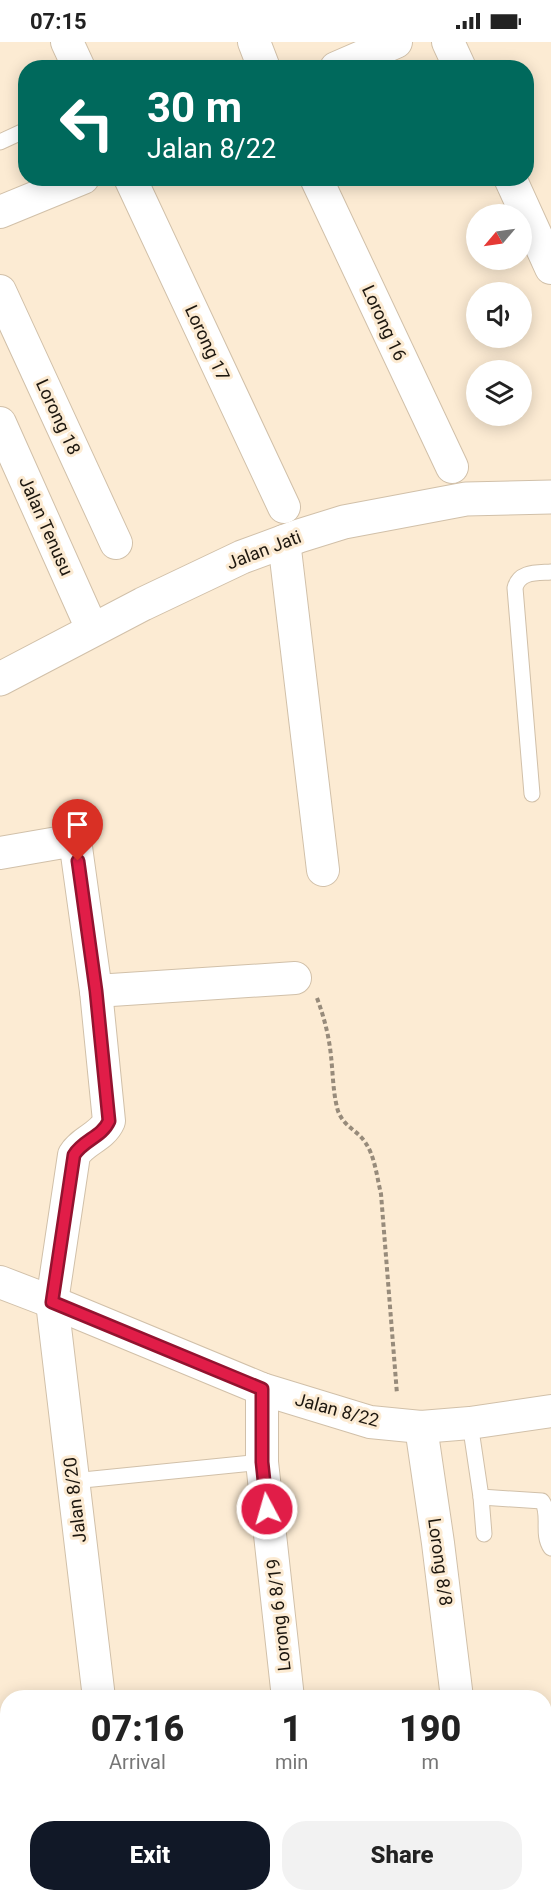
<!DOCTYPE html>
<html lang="en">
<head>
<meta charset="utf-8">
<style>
	:root { --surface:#fff; --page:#f2f2f2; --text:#222; --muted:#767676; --accent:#111827 }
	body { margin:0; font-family:Roboto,sans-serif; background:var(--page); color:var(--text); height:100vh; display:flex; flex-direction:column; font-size:22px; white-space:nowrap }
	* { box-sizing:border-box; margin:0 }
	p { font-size:20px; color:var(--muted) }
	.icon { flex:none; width:33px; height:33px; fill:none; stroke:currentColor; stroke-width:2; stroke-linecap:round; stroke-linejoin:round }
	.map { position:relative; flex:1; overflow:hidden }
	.panel { position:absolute; left:0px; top:1648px; width:552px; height:212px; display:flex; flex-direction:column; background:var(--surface); border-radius:24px 24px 0 0; box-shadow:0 3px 15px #0003 }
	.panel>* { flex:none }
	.hud { position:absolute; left:18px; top:18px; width:516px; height:126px; border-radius:24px; box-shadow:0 3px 15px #0003; background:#00695c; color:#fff; overflow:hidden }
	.needle { width:39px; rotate:241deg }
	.tools { position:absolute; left:466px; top:162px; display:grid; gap:12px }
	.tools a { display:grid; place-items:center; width:66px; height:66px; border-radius:50%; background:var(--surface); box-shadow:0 3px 15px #0003; font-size:30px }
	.pin { position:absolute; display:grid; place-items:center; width:51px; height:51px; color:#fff; margin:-62px -26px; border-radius:50% 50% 50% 0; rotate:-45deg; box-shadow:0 0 6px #0007 }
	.pin .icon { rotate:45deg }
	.me { position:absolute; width:66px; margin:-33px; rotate:354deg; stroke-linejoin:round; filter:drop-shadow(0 0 4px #0008) }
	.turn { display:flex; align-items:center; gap:21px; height:126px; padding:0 30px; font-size:27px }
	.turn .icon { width:78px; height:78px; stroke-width:2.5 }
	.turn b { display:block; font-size:42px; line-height:51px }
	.eta { display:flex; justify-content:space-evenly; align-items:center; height:102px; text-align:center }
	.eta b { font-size:36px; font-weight:800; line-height:42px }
	.button { display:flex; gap:12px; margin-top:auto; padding:12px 30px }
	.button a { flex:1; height:69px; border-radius:24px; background:var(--accent); color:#fff; font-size:24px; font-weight:800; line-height:69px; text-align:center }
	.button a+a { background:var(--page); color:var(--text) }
	.status { display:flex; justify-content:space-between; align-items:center; height:42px; padding:0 30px; background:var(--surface); direction:ltr }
	.status svg { height:16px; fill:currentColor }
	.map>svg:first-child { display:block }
</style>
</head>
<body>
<div class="status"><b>07:15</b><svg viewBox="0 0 49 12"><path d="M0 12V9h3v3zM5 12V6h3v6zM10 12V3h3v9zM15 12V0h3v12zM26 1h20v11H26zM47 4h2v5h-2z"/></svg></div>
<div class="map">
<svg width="551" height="1859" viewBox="0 0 551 1859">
	<rect width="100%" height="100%" fill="#fcebd3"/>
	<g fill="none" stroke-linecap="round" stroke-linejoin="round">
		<defs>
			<g id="service">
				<path d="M0,100L26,88"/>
				<path d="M532,752L515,546C519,529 537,531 551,530"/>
				<path d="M470,1381L481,1455L542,1459C551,1472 541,1492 551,1506"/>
				<path d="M73,1439L262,1420"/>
				<path d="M481,1455L484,1492"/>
			</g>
			<g id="minor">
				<path d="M67,0L79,26"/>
				<path d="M254,0L264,26"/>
				<path d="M448,0L460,26"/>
				<path d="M336,26L396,0"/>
				<path d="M130,136L284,465"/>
				<path d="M316,136L452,425"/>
				<path d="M510,136L551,226"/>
				<path d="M0,170L83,136"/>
				<path d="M0,249L116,501"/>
				<path d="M0,381L92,587"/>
				<path d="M284,499L323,828"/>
				<path d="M0,811L75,798L96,949L109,1079C102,1095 83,1098 74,1113L52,1260L99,1656"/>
				<path d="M96,949L295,936"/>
				<path d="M0,1240L52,1260L262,1347L370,1380L421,1385L470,1381L551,1369"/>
				<path d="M262,1347V1420L288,1656"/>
				<path d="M421,1385L438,1501L457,1656"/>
				<path d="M122,1852L123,1859"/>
				<path d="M309,1852L310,1859"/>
				<path d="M482,1852L483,1859"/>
			</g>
			<path id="tertiary" d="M0,637L143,562L242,515L299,494L344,480L466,457L551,455"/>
		</defs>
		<use href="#service" stroke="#d1c0a9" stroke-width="17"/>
		<use href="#minor" stroke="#d1c0a9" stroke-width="34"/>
		<use href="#tertiary" stroke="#d1c0a9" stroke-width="35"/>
		<path stroke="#978b7b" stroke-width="4" stroke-dasharray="4.5 3" stroke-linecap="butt" d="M317,956C324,975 329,994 331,1014C333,1032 333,1052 338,1069C344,1085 357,1088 365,1100C375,1114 377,1136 381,1152L397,1352"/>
		<use href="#service" stroke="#fff" stroke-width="15"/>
		<use href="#minor" stroke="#fff" stroke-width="32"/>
		<use href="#tertiary" stroke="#fff" stroke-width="33"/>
	</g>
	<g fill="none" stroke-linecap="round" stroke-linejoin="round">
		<defs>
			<path id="route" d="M78,819L96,949L109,1079C102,1095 83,1098 74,1113L52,1260L262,1347V1420L267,1467"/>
		</defs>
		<use href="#route" stroke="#92132f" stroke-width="15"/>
		<use href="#route" stroke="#e11d48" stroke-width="10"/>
	</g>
	<g text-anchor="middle" stroke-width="6" stroke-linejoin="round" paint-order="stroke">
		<g font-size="18" fill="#1d170f" stroke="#fcebd3">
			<text transform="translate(384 281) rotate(65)" y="6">Lorong 16</text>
			<text transform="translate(207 301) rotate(65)" y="6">Lorong 17</text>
			<text transform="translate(58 375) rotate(65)" y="6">Lorong 18</text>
			<text transform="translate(46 484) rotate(66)" y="6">Jalan Tenusu</text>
			<text transform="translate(264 508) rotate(-21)" y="6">Jalan Jati</text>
			<text transform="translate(337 1368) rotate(15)" y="6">Jalan 8/22</text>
			<text transform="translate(75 1458) rotate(-97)" y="6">Jalan 8/20</text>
			<text transform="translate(440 1520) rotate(82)" y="6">Lorong 8/8</text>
			<text transform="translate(279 1573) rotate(-96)" y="6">Lorong 6 8/19</text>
		</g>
	</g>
</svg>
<div class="tools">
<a><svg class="needle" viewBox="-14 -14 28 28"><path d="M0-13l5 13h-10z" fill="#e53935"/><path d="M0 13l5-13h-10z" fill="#767676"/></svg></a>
<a><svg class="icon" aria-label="sound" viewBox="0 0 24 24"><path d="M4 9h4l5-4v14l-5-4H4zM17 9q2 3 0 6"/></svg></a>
<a><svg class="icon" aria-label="layers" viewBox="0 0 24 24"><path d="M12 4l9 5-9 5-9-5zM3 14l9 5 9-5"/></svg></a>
</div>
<div class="pin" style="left:78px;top:819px;background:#d93025"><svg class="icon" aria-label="arrive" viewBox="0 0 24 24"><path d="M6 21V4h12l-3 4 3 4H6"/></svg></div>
<svg class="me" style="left:267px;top:1467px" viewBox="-20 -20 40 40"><circle r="17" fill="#e11d48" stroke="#fff" stroke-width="3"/><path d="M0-11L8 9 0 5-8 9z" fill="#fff"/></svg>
<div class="hud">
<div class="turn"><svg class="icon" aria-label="left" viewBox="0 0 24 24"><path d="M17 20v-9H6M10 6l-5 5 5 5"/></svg><div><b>30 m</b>Jalan 8/22</div></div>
</div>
<section class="panel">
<div class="eta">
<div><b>07:16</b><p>Arrival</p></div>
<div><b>1</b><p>min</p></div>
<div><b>190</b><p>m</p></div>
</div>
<div class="button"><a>Exit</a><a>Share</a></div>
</section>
</div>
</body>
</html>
